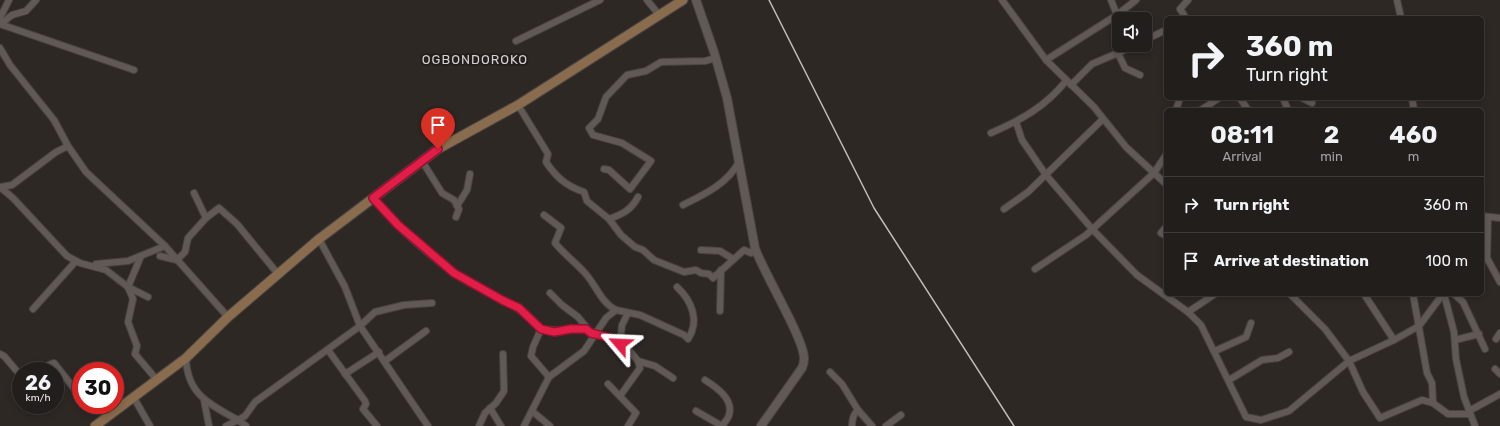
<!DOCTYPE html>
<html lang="en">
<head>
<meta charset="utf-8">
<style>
	:root { --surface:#221e1c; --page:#2e2b29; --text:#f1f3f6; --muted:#a2a2a3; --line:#3f3c3b }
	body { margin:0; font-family:Rubik,sans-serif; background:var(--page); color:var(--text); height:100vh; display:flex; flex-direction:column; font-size:15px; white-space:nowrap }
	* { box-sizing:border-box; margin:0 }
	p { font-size:13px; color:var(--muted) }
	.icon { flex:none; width:22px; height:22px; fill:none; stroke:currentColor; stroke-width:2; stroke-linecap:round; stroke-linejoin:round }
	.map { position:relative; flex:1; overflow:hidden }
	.details { position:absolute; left:1164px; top:108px; width:320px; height:188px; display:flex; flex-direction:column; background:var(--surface); border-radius:6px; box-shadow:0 2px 6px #0003,0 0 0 1px var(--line) }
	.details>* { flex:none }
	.hud { position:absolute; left:1164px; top:16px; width:320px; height:84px; border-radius:6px; box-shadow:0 2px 6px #0003,0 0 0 1px var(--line); background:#221e1c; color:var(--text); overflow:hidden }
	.fabs { position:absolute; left:1112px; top:12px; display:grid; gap:8px }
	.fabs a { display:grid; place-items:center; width:40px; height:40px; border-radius:6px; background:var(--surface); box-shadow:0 2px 6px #0003,0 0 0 1px var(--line); font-size:20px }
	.speed { position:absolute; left:12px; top:362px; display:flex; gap:8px; font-size:20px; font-weight:700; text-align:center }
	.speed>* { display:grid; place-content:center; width:52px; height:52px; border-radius:50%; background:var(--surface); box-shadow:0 2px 6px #0003,0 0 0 1px var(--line); line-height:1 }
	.speed small { font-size:10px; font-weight:400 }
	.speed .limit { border:6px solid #d22; background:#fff; color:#111 }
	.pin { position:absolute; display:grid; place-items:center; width:34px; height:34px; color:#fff; margin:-41px -17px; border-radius:50% 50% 50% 0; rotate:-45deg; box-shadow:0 0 4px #0007 }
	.pin .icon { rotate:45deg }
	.me { position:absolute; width:44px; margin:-22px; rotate:296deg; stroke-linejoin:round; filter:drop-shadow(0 0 3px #0008) }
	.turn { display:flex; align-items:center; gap:14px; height:84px; padding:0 16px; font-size:18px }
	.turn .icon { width:52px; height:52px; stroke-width:2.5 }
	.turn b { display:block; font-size:28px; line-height:34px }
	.eta { display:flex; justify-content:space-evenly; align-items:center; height:68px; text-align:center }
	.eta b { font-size:24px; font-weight:700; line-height:28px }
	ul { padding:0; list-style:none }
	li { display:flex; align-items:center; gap:12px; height:56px; padding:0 16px; border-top:1px solid var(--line) }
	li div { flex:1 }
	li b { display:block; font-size:15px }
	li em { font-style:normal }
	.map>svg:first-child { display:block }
</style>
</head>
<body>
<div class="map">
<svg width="1500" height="426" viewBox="0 0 1500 426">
	<rect width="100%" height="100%" fill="#2e2825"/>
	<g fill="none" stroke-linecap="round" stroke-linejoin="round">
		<defs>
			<g id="minor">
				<path d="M647,0L660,16"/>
				<path d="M1002,0L1046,60L1094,107L1126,147L1166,184"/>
				<path d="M1111,0L1117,15"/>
				<path d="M1397,0L1401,18"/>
				<path d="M0,18L9,0"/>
				<path d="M1183,18L1184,15L1180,9L1188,0"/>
				<path d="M0,24L134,70"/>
				<path d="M1,24L12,15L26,11L36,0"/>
				<path d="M1145,40L1166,30"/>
				<path d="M516,41L600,0"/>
				<path d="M0,48L10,65L54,120L68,146L86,172L165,246L228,317"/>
				<path d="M1118,53L1135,45"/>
				<path d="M1046,60L1117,15L1136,0"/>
				<path d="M1071,85L1092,64L1118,53L1125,68L1140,75"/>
				<path d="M1240,98L1248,110"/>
				<path d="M1283,98L1288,110"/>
				<path d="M1302,98L1312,103"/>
				<path d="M1412,98L1414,110"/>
				<path d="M518,105L548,154L546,162C556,177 566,186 584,192L587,201L609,219L621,235L635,247L643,250L654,260L684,272L696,270L701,273L709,274L713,278L744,250L751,253L755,248"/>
				<path d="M1176,110L1180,98"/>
				<path d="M1201,110L1219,98"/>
				<path d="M1016,122L1022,140L1046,175L1093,230L1137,275L1188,312L1201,325L1246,417L1261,420L1289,411L1349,361L1394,340L1419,326L1443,294"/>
				<path d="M991,133C1021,120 1045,107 1066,81"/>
				<path d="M422,161L442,193L454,200L459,209L456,217"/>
				<path d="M604,169L609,170L630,189L651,161L622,143L593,135L589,128L598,119L606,97L627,75L646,71L661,62L705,61L716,58"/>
				<path d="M0,187L13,198L67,256L80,263L106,270L128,287L148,297"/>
				<path d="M0,187L12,185L56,152L68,146"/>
				<path d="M373,198C396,226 425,252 454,273C483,294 519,302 541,329L533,347L531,356L549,377"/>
				<path d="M683,205C705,194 727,184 739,162"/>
				<path d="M457,206L467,190L470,174"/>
				<path d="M1004,209L1028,192L1103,119"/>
				<path d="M1482,216L1500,218"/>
				<path d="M1488,217L1487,258L1500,282"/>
				<path d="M206,218L219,208L237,224L278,274"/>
				<path d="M609,219C623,214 631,210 638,197"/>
				<path d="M1166,227L1161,233L1166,236"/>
				<path d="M319,239L345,287L360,326L428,426"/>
				<path d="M701,250L720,251L733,259"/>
				<path d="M141,256L128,287L133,299L128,322L137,346L135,354L157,380"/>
				<path d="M160,256L177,260L185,252L188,238L206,218L194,193"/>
				<path d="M96,264L128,261L165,246"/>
				<path d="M1035,269L1086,235L1154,173L1166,155"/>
				<path d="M550,293L562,305L578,317L591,333L611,338L628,349L638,361L655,366L673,378"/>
				<path d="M1290,294L1325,329L1349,361L1363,392L1380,418L1422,400L1433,403L1448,414H1470"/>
				<path d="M1364,294L1394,340"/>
				<path d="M1413,294L1427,373L1432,383L1433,403"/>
				<path d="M1444,294L1454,332L1456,359L1464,397L1475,426"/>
				<path d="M1454,294L1463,302L1485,349"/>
				<path d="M33,309L76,261"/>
				<path d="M616,310L640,315L684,335L688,339C700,321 692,301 677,287"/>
				<path d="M720,311L721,270"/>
				<path d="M1188,312L1215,294"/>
				<path d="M541,329C557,332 571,329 586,329"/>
				<path d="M1496,339L1500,333"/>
				<path d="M1455,340L1479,334"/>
				<path d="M620,344L622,325L628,313"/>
				<path d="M328,350L365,401L366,404L363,409L377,426"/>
				<path d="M1215,351L1246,337L1251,323"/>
				<path d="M0,354L4,356L21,376"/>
				<path d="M186,358C187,394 209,404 238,420L245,416L255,402L360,326L375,312L404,305L432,303"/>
				<path d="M385,361L426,331"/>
				<path d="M1495,369L1500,374"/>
				<path d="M34,371L54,363L77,392L81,393"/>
				<path d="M830,372L842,384L858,410C853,414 852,420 852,426"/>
				<path d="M345,374L379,352"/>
				<path d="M705,380C716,387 734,399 729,415C728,419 724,423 722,426"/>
				<path d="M1229,380L1262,360L1278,358L1289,352"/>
				<path d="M608,384L636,413L628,426"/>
				<path d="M620,396L640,368L638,361"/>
				<path d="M134,398L150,426"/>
				<path d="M204,400L209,426"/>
				<path d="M105,405L111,415"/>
				<path d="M490,408L501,426"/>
				<path d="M858,410L872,426"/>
				<path d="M532,411L550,426"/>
				<path d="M696,411L722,426"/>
				<path d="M1469,411L1500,394"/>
				<path d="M226,426L238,420L246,426"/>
				<path d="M479,426L485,413L496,403L504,391L503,354"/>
				<path d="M524,426L549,377L584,351L606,318L616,310C600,302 596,284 584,272C575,262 564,254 555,243L561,228L544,215"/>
				<path d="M886,426L901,415"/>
			</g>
			<path id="tertiary" d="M696,0L714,52L727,98L755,248C763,272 805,340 804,359C804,362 803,366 802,368L761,426"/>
			<path id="secondary" d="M95,426L186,358L228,317L319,239L438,149L518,105L683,0"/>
		</defs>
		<use href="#minor" stroke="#484341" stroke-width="8"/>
		<use href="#tertiary" stroke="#484341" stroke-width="10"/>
		<use href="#secondary" stroke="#484341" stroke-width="11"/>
		<use href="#minor" stroke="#605956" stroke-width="6"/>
		<use href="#tertiary" stroke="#605956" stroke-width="8"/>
		<use href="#secondary" stroke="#896b4d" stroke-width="9"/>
		<path stroke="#c0bcbb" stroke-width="1.5" d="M769,0L874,208L1014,426"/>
	</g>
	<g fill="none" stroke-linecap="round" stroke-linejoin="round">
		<defs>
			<path id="route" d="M438,149L373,198L398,225L454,273L502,300L519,308L541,329L554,332L571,329H586L591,333L611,338L620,344"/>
		</defs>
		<use href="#route" stroke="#92132f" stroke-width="10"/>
		<use href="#route" stroke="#e11d48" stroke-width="7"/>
	</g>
	<g text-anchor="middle" stroke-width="4" stroke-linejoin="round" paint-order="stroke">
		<g font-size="13" letter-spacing="1" fill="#d6d2d1" stroke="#241f1c">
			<text x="475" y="64">OGBONDOROKO</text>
		</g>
	</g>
</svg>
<div class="fabs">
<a><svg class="icon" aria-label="sound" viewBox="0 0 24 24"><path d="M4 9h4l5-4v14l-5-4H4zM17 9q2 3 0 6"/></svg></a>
</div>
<div class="speed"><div>26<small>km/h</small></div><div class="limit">30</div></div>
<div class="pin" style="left:438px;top:149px;background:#d93025"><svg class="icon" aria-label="arrive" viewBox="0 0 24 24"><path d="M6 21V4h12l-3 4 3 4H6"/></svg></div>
<svg class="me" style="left:620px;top:344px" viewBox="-20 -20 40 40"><path d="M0-17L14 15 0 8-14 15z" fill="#e11d48" stroke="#fff" stroke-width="4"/></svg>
<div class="hud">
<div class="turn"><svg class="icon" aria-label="right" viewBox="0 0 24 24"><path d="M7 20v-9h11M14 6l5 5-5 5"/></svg><div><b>360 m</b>Turn right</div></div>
</div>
<section class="details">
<div class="eta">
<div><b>08:11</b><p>Arrival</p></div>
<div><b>2</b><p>min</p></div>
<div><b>460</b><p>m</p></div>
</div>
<ul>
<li><svg class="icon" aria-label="right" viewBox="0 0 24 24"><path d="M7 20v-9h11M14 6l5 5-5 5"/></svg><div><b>Turn right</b></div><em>360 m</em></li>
<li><svg class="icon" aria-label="arrive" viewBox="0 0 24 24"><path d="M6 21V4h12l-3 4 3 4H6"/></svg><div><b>Arrive at destination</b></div><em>100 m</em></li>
</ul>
</section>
</div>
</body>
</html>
